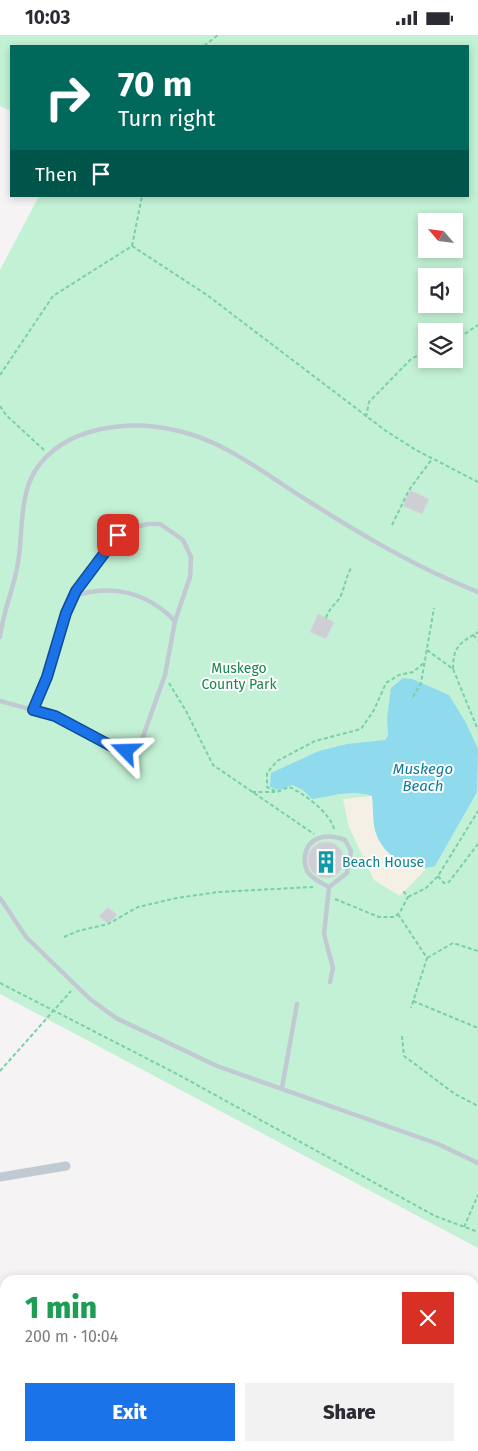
<!DOCTYPE html>
<html lang="en">
<head>
<meta charset="utf-8">
<style>
	:root { --surface:#fff; --page:#f2f2f3; --text:#2b2b33; --muted:#7c7c81; --accent:#1a73e8 }
	body { margin:0; font-family:"Fira Sans",sans-serif; background:var(--page); color:var(--text); height:100vh; display:flex; flex-direction:column; font-size:19px; white-space:nowrap }
	* { box-sizing:border-box; margin:0 }
	p { font-size:16px; color:var(--muted) }
	.icon { flex:none; width:28px; height:28px; fill:none; stroke:currentColor; stroke-width:2; stroke-linecap:round; stroke-linejoin:round }
	.map { position:relative; flex:1; overflow:hidden }
	.sheet { position:absolute; left:0px; top:1240px; width:479px; height:176px; display:flex; flex-direction:column; background:var(--surface); border-radius:15px 15px 0 0; box-shadow:0 2px 8px #0003 }
	.sheet>* { flex:none }
	.guide { position:absolute; left:10px; top:10px; width:459px; height:152px; border-radius:0px; box-shadow:0 2px 8px #0003; background:#00695c; color:#fff; overflow:hidden }
	.needle { width:32px; rotate:298deg }
	.fabs { position:absolute; left:418px; top:178px; display:grid; gap:10px }
	.fabs a { display:grid; place-items:center; width:45px; height:45px; border-radius:0px; background:var(--surface); box-shadow:0 2px 8px #0003; font-size:25px }
	.pin { position:absolute; display:grid; place-items:center; width:42px; height:42px; color:#fff; margin:-21px; border-radius:10px; box-shadow:0 2px 8px #0006 }
	.me { position:absolute; width:55px; margin:-28px; rotate:292deg; stroke-linejoin:round; filter:drop-shadow(0 0 4px #0008) }
	.turn { display:flex; align-items:center; gap:18px; height:105px; padding:0 25px; font-size:22px }
	.turn .icon { width:65px; height:65px; stroke-width:2.5 }
	.turn b { display:block; font-size:35px; line-height:42px }
	.then { display:flex; align-items:center; height:48px; padding:0 25px; background:#0003; gap:10px; font-size:19px }
	.round { display:grid; place-items:center; flex:none; width:52px; height:52px; border-radius:0px; background:var(--page) }
	.overview { display:flex; align-items:center; justify-content:space-between; height:85px; padding:0 25px }
	h1 { font-size:30px; font-weight:800; line-height:38px; color:#1e9e55 }
	.button { display:flex; gap:10px; margin-top:auto; padding:10px 25px }
	.button a { flex:1; height:58px; border-radius:0px; background:var(--accent); color:#fff; font-size:20px; font-weight:800; line-height:58px; text-align:center }
	.button a+a { background:var(--page); color:var(--text) }
	.status { display:flex; justify-content:space-between; align-items:center; height:35px; padding:0 25px; background:var(--surface); direction:ltr }
	.status svg { height:14px; fill:currentColor }
	.map>svg:first-child { display:block }
</style>
</head>
<body>
<div class="status"><b>10:03</b><svg viewBox="0 0 49 12"><path d="M0 12V9h3v3zM5 12V6h3v6zM10 12V3h3v9zM15 12V0h3v12zM26 1h20v11H26zM47 4h2v5h-2z"/></svg></div>
<div class="map">
<svg width="478" height="1416" viewBox="0 0 478 1416">
	<rect width="100%" height="100%" fill="#f5f3f3"/>
	<path fill="#c3f1d5" fill-rule="evenodd" d="M0,0H478V1213L0,959V235L39,161H468V11H11V76L0,71ZM426,186H454V214H426ZM426,241H454V269H426ZM426,296H454V324H426Z"/>
	<path fill="#f5f0e5" d="M372,761C373,774 372,790 377,801C385,818 409,831 426,834L400,861L374,845L349,792L343,764Z"/>
	<path fill="#90daee" d="M403,643L412,644L449,660L466,688L478,714L477,757L435,831C412,838 386,823 377,801C372,789 374,774 372,761C352,754 333,761 312,764L303,755L292,750L279,755L270,752L271,738L319,716L347,709L385,705L388,701L387,683L391,653Z"/>
	<g fill="#cdcfd5" stroke="#d7d9de">
		<path d="M410,455L429,464L422,479L403,471Z"/>
		<path d="M318,579L334,587L326,604L310,597Z"/>
		<circle cx="326" cy="825" r="18"/>
		<path d="M108,872L117,880L108,889L99,881Z"/>
	</g>
	<g fill="none" stroke-linecap="round" stroke-linejoin="round">
		<g stroke="#7ad0a6" stroke-width="2" stroke-dasharray="4 2.5" stroke-linecap="butt">
			<path d="M204,11L218,0"/>
			<path d="M132,211L142,161"/>
			<path d="M454,306L478,290"/>
			<path d="M0,340L53,261L132,211L207,260L386,396L416,415L478,447"/>
			<path d="M0,371L6,380L44,415"/>
			<path d="M366,382L369,367L412,323L426,318"/>
			<path d="M392,490L409,455L432,424"/>
			<path d="M326,583C330,571 338,568 341,560C345,551 346,542 351,533"/>
			<path d="M473,600L478,605"/>
			<path d="M427,615L453,634L478,695"/>
			<path d="M453,634C453,611 460,608 478,597"/>
			<path d="M169,648L186,676L213,730L314,799"/>
			<path d="M413,662L421,648L434,573"/>
			<path d="M252,757H275"/>
			<path d="M334,794C331,779 304,758 289,752L277,757L267,752V738L277,726L315,706L361,694L374,675L386,648L399,640L413,637L425,627"/>
			<path d="M438,841L444,848L449,847L478,809"/>
			<path d="M408,862L426,853L438,841L478,776"/>
			<path d="M335,864L379,882H395L400,877L408,862L403,856"/>
			<path d="M398,879L427,923L411,973"/>
			<path d="M64,902L78,896L108,889L138,872L177,863L218,857L313,852"/>
			<path d="M427,923L453,908L478,916"/>
			<path d="M0,948L177,1039L435,1181L478,1197"/>
			<path d="M413,966L478,993"/>
			<path d="M402,1001L404,1021L455,1059L478,1071"/>
			<path d="M0,1036L71,956"/>
			<path d="M464,1192L478,1160"/>
		</g>
		<g stroke="#c1cad2" stroke-width="4.5">
			<path d="M74,561C112,549 147,557 175,586"/>
			<path d="M0,602C3,576 14,553 18,528C23,499 19,462 35,436C64,390 132,384 179,396C226,407 265,439 305,464C360,499 417,533 478,557"/>
			<path d="M0,666L55,681L115,713L126,716L140,710L165,640L175,586L190,542L191,522L183,505L160,489H148L124,495L118,500L76,556L66,578L47,642L33,675"/>
			<path d="M329,852C322,848 312,844 307,836C305,831 304,826 305,821C308,801 327,798 345,805L351,816L347,838L329,852L324,899L333,933L330,947"/>
			<path d="M0,863L26,902L90,964L116,983L217,1031L438,1109L478,1128"/>
			<path d="M282,1053L297,969"/>
		</g>
		<g stroke="#c1cad2" stroke-width="9">
			<path d="M0,1142L66,1131"/>
			<path d="M0,1325H5"/>
			<path d="M474,1392L478,1394"/>
		</g>
	</g>
	<g fill="none" stroke-linecap="round" stroke-linejoin="round">
		<defs>
			<path id="route" d="M118,500L76,556L66,578L47,642L33,675L55,681L115,713L126,716"/>
		</defs>
		<use href="#route" stroke="#114b97" stroke-width="12"/>
		<use href="#route" stroke="#1a73e8" stroke-width="9"/>
	</g>
	<defs>
		<symbol id="building-bare" viewBox="-9 -9 18 18"><path d="M-4-6H4V6H1V3H-1V6H-4ZM-2.5-4.3h1.7v1.8h-1.7ZM.8-4.3h1.7v1.8H.8ZM-2.5-1h1.7V.8h-1.7ZM.8-1h1.7V.8H.8Z" fill="#0f9aa8" stroke="#fff" stroke-width="2.5" paint-order="stroke"/></symbol>
	</defs>
	<g fill-rule="evenodd">
		<use href="#building-bare" x="310" y="811" width="32" height="32"/>
	</g>
	<g text-anchor="middle" stroke-width="4" stroke-linejoin="round" paint-order="stroke">
		<g font-size="14" fill="#17864f" stroke="#fff">
			<text x="239" y="638">Muskego<tspan x="239" dy="16">County Park</tspan></text>
		</g>
		<g font-size="14" fill="#0d838f" stroke="#fff" text-anchor="start">
			<text x="342" y="832">Beach House</text>
		</g>
		<g font-size="15" font-style="italic" fill="#0c7c9b" stroke="#fff">
			<text x="423" y="739">Muskego<tspan x="423" dy="17">Beach</tspan></text>
		</g>
	</g>
</svg>
<div class="fabs">
<a><svg class="needle" viewBox="-14 -14 28 28"><path d="M0-13l5 13h-10z" fill="#e53935"/><path d="M0 13l5-13h-10z" fill="#7c7c81"/></svg></a>
<a><svg class="icon" aria-label="sound" viewBox="0 0 24 24"><path d="M4 9h4l5-4v14l-5-4H4zM17 9q2 3 0 6"/></svg></a>
<a><svg class="icon" aria-label="layers" viewBox="0 0 24 24"><path d="M12 4l9 5-9 5-9-5zM3 14l9 5 9-5"/></svg></a>
</div>
<div class="pin" style="left:118px;top:500px;background:#d93025"><svg class="icon" aria-label="arrive" viewBox="0 0 24 24"><path d="M6 21V4h12l-3 4 3 4H6"/></svg></div>
<svg class="me" style="left:126px;top:716px" viewBox="-20 -20 40 40"><path d="M0-17L14 15 0 8-14 15z" fill="#1a73e8" stroke="#fff" stroke-width="4"/></svg>
<div class="guide">
<div class="turn"><svg class="icon" aria-label="right" viewBox="0 0 24 24"><path d="M7 20v-9h11M14 6l5 5-5 5"/></svg><div><b>70 m</b>Turn right</div></div>
<div class="then">Then<svg class="icon" aria-label="arrive" viewBox="0 0 24 24"><path d="M6 21V4h12l-3 4 3 4H6"/></svg></div>
</div>
<section class="sheet">
<div class="overview"><div><h1>1 min</h1><p>200 m · 10:04</p></div><a class="round" style="background:#d93025;color:#fff"><svg class="icon" aria-label="close" viewBox="0 0 24 24"><path d="M6 6l12 12M18 6L6 18"/></svg></a></div>
<div class="button"><a>Exit</a><a>Share</a></div>
</section>
</div>
</body>
</html>
